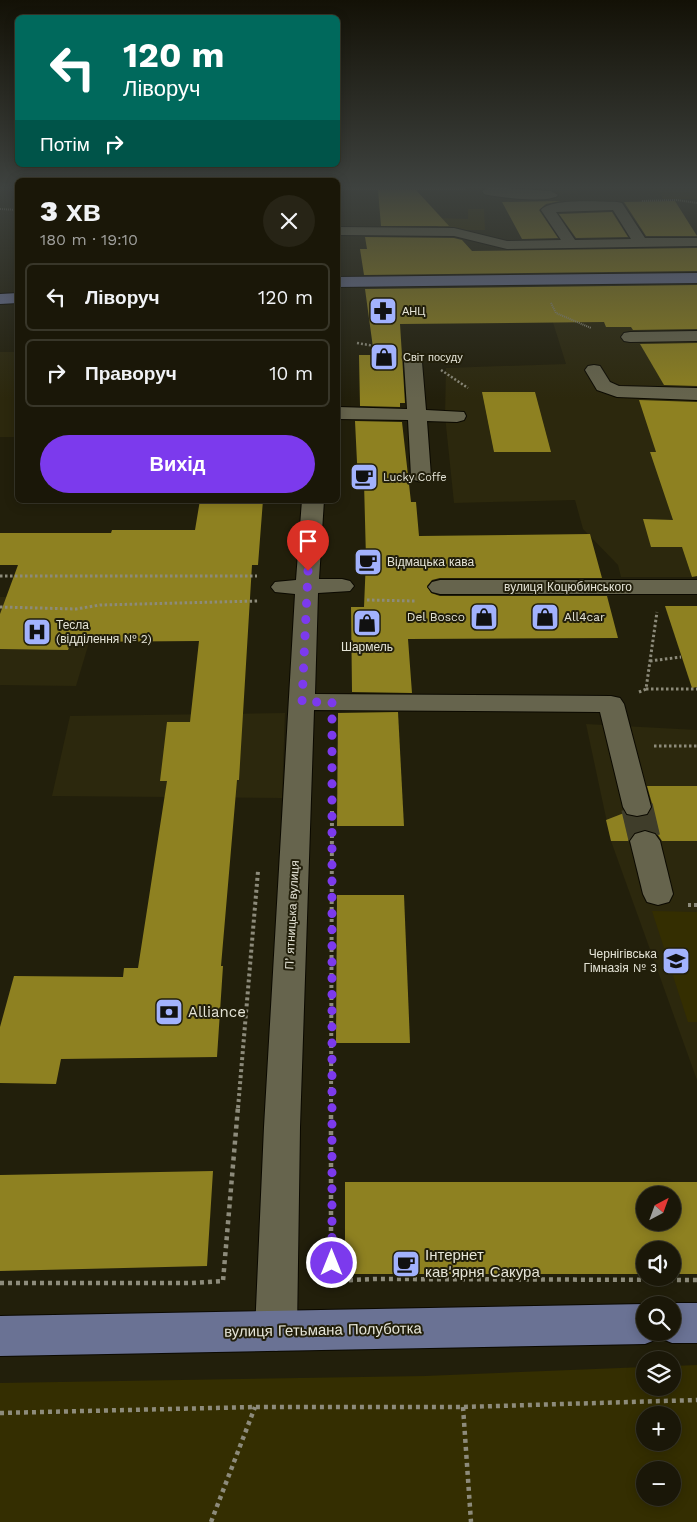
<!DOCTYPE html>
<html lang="uk">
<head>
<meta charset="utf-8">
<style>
	:root { --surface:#1a1708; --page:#272416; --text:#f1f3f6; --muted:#9f9f9c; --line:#383629; --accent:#7c3aed }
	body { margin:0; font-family:"Work Sans",sans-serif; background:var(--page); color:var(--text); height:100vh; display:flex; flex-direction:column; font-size:19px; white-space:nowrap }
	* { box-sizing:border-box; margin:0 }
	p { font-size:16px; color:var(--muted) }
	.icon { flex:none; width:28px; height:28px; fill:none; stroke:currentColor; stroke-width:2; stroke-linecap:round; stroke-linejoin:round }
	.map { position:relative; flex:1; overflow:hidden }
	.side { position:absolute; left:15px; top:178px; width:325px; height:325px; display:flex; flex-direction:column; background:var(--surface); border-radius:8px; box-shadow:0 2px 12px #0003,0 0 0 1px var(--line) }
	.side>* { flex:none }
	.hud { position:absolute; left:15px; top:15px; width:325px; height:152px; border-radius:8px; box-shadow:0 2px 12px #0003,0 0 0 1px var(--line); background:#00695c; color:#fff; overflow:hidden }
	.needle { width:32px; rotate:41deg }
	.buttons { position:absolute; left:636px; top:1186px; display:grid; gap:10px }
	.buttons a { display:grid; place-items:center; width:45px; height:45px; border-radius:50%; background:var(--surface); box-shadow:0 2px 12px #0003,0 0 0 1px var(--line); font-size:25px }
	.pin { position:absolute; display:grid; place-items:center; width:42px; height:42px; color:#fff; margin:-51px -21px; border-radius:50% 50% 50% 0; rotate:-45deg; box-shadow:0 0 5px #0007 }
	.pin .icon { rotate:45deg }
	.me { position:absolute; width:55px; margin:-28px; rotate:0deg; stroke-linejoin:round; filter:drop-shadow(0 0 4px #0008) }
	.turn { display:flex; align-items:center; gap:18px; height:105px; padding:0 25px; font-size:22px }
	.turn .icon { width:65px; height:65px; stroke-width:2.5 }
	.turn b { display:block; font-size:35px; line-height:42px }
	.then { display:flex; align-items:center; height:48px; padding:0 25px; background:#0003; gap:10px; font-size:19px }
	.round { display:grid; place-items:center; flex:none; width:52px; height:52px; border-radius:26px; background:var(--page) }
	.overview { display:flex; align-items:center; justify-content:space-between; height:85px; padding:0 25px }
	h1 { font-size:30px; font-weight:800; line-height:38px }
	.primary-button { display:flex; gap:10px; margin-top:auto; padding:10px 25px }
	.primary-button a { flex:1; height:58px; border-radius:30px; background:var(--accent); color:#fff; font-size:20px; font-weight:800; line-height:58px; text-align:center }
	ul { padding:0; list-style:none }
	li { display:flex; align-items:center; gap:15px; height:68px; margin:0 10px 8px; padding:0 15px; border:2px solid var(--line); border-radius:8px }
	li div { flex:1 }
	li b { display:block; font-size:19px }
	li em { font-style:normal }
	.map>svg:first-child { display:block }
</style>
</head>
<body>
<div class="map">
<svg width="697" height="1522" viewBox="0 0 697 1522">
	<rect width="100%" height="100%" fill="#221f0b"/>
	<g fill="#2c280d">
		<path d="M490,186H575L578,194H560L558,191L490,190Z"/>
		<path d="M697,293V577H621L618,565L583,529L575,500L454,503L445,416L446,368L566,364L544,294Z"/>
		<rect x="0" y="352" width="17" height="85"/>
		<path d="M103,596L76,686L0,685V597Z"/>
		<path d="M285,713L282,798L52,796L70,716Z"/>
		<path d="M586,724L697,730V1080L611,841Z"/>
	</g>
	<g fill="#342e01" fill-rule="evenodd">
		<path d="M625,186H697V199H663L658,191Z"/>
		<path d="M468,209H484L485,230H438L437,218L468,219Z"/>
		<path d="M652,911L697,912V1022H688Z"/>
		<path d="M697,1365V1522H0V1383L425,1376L645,1367V1388H672L673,1366ZM645,1415H672V1442H645ZM645,1470H672V1498H645Z"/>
	</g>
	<g fill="#8e8121" fill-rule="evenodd">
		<path d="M378,190H416L449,226H381Z"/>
		<path d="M560,201L546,204L539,210L558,238L522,239L502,202Z"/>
		<path d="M675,201L697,236H646L624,202Z"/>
		<path d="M612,212L628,237L576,238L559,214Z"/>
		<path d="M365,237L454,238L462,240L472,251L697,248V271L364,275L360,249H367Z"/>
		<path d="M697,285V329L633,330L631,327H606L604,322L400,324L405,403H400V407L360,406L359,355H374L365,289Z"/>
		<path d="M697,343V386L664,385L640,344Z"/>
		<path d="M482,392H535L551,452H494Z"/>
		<path d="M639,400L697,402V576L692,577L682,547H651L643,519L673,520L650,452H656Z"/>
		<path d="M355,421L402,422L411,502H416L419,536L590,534L602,578H440L432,580L427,586L431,593L440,596H607L618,638L408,639L412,693L352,692L351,607H364L366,559L364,482L358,483Z"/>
		<path d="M200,500H263L258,565H252L239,780H237L221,966H223L217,1057L61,1059L56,1084L0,1083V1027L14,976L123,977L124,968H138L167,781H160L167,722H190L199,641L71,642L68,650L0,649V614L18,565H0V533H111L112,530H195Z"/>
		<path d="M665,606H697V687L692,688Z"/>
		<path d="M398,712L404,826H337L338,713Z"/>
		<path d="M647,786H697V841H662L656,832L644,829L633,833L628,841H611L606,820L624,813L627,816L637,818L649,815L653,807Z"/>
		<path d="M337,895H404L410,1043H336Z"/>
		<path d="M213,1171L207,1266L0,1271V1175Z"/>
		<path d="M345,1182H697V1274H672V1250H645V1274H345ZM645,1195H672V1222H645Z"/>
	</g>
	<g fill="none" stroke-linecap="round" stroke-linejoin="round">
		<path stroke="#3f3d2a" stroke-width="32" stroke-dasharray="32 16" stroke-linecap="butt" d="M637,807L645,841"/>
		<defs>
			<g id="minor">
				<path d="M489,187L551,191L558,195C550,204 497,197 484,194L482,191Z"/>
				<path d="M617,202L622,203L645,238H697V246L507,249L454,236L338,235V227L454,228L507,241L561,240L541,210C551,198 601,202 617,202ZM613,210L631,239L575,240L556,212Z"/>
				<path d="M697,331V341L630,342L624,341L621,337L624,333L630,332Z"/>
				<path d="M413,357L419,358L422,362L426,410L464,412L466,416L464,420L457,422L427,421L431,476L428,480L421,482L414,480L411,476L408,420L338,419V407L407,409L404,362L407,358Z"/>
				<path d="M594,365L600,366L610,382L619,386L697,388V400L617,397L597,390L585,370L588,366Z"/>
				<path d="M302,500H324L319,579H342L350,581L354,586L350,591L318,593L315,694L611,696L620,698L624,704L651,807L647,814L637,816L627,814L623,807L600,712L314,710L300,1127L297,1331L291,1345L276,1351L261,1345L255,1331L264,1127L295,594L275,592L271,587L275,582L296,580Z"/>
				<path d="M440,580H697V594H440L432,592L428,587L432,582Z"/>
				<path d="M645,831L655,834L660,841L673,894L669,902L658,905L647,902L643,894L630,841L635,834Z"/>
			</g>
			<g id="major">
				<path d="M697,273V283L338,287V277Z"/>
				<path d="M18,293V303L0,304V294Z"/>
				<path d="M672,1303H697V1343H672L660,1338L645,1344L0,1356V1316L645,1304L647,1305H645V1332H672V1305H668Z"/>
			</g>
		</defs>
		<use href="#minor" stroke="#0b0900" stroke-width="2"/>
		<use href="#major" stroke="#0b0900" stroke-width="2"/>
		<g stroke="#8d8b7b" stroke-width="2" stroke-dasharray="1 1" stroke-linecap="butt">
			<path d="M346,189H465"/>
			<path d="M642,201L677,200L697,203"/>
			<path d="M0,209L18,210"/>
			<path d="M551,303L556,313L591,328"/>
		</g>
		<g stroke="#8d8b7b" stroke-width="2.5" stroke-dasharray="2 2" stroke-linecap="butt">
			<path d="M357,343L392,349"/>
			<path d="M441,370L468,388"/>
		</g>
		<g stroke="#8d8b7b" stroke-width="3" stroke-dasharray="2.5 2.5" stroke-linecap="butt">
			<path d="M0,576H257"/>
			<path d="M367,600L415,601"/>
			<path d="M0,607L76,609L100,605L259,601"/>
			<path d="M650,661L681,657"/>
			<path d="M646,689H697"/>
			<path d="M639,692L646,689L657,612"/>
			<path d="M654,746H697"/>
		</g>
		<g stroke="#8d8b7b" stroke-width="4" stroke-dasharray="3 3" stroke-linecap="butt">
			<path d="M688,905H697"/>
			<path d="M238,1108L258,871"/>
			<path d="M331,1108L332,810"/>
		</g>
		<g stroke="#8d8b7b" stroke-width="4.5" stroke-dasharray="4 4" stroke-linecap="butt">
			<path d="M331,1107V1281L374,1279L697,1280"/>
			<path d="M0,1283H192L223,1281L238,1107"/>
			<path d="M463,1407L471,1522"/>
			<path d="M0,1413L255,1407H463L697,1400"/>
			<path d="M211,1522L255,1407"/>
		</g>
		<use href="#minor" fill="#66644d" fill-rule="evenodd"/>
		<use href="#major" fill="#6a7294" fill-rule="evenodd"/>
	</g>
	<linearGradient id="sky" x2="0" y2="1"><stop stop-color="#131106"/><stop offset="0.47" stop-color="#3e423f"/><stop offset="1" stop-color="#3e423f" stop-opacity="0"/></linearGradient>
	<rect width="697" height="399" fill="url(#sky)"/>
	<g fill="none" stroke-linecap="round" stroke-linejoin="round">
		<path stroke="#7c3aed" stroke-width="9" stroke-dasharray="0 16.2" d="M308,571L302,702H332V1263"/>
	</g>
	<defs>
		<symbol id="pharmacy-square" viewBox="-11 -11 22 22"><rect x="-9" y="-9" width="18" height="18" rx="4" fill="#a2b2fd" stroke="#221f0b"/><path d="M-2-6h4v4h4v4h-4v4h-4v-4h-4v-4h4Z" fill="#111"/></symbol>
		<symbol id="shop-square" viewBox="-11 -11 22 22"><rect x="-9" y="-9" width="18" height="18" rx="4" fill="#a2b2fd" stroke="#221f0b"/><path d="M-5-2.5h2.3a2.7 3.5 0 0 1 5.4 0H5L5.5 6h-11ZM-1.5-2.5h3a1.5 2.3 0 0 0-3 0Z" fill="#111"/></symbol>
		<symbol id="cafe-square" viewBox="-11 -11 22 22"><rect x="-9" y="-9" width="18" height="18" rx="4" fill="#a2b2fd" stroke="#221f0b"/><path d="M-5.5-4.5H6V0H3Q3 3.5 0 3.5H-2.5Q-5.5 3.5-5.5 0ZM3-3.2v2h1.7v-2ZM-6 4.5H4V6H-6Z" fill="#111"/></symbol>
		<symbol id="hospital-square" viewBox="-11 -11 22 22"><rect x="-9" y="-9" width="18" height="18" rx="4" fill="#a2b2fd" stroke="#221f0b"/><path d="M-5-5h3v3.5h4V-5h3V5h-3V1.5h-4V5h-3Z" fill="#111"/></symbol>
		<symbol id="school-square" viewBox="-11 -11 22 22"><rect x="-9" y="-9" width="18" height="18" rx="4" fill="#a2b2fd" stroke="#221f0b"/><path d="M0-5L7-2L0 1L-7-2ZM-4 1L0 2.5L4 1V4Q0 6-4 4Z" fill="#111"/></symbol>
		<symbol id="bank-square" viewBox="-11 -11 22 22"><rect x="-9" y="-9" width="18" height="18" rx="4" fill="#a2b2fd" stroke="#221f0b"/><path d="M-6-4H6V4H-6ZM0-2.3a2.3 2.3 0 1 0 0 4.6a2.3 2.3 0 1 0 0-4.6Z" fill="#111"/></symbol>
	</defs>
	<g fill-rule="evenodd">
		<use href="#pharmacy-square" x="367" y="295" width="32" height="32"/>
		<use href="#shop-square" x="368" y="341" width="32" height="32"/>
		<use href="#cafe-square" x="348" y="461" width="32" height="32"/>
		<use href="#cafe-square" x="352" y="546" width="32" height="32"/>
		<use href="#shop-square" x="468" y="601" width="32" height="32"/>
		<use href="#shop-square" x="529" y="601" width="32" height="32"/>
		<use href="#shop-square" x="351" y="607" width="32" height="32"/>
		<use href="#hospital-square" x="21" y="616" width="32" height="32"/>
		<use href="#school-square" x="660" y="945" width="32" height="32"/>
		<use href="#bank-square" x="153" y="996" width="32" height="32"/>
		<use href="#cafe-square" x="390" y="1248" width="32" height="32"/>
	</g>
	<g text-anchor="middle" stroke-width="4" stroke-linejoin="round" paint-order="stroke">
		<g font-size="11" fill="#e5e4d7" stroke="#221f0b" text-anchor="start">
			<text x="402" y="315">АНЦ</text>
			<text x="403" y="361">Світ посуду</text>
			<text x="383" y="481">Lucky Coffe</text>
		</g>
		<g font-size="12" fill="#e5e4d7" stroke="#221f0b" text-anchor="start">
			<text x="387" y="566">Відмацька кава</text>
			<text x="465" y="621" text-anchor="end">Del Bosco</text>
			<text x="564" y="621">All4car</text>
			<text x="56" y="629">Тесла<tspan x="56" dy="14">(відділення № 2)</tspan></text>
			<text x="367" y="651" text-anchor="middle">Шармель</text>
			<text x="657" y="958" text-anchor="end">Чернігівська<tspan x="657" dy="14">Гімназія № 3</tspan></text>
		</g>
		<g font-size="12" fill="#e5e4d7" stroke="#221f0b">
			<text x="568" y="591">вулиця Коцюбинського</text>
			<text transform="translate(292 915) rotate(-87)" y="4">Пʼятницька вулиця</text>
		</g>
		<g font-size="15" fill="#e5e4d7" stroke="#221f0b" text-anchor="start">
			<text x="188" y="1017">Alliance</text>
			<text x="425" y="1260">Інтернет<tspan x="425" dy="17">кав'ярня Сакура</tspan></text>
		</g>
		<g font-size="15" fill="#e5e4d7" stroke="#221f0b">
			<text transform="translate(323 1330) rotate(-1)" y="5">вулиця Гетьмана Полуботка</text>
		</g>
	</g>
</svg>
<div class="buttons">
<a><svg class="needle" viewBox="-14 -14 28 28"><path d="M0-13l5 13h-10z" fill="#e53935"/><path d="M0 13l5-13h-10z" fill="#9f9f9c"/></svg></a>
<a><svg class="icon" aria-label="sound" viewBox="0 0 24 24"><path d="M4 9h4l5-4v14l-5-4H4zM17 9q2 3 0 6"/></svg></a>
<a><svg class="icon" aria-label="search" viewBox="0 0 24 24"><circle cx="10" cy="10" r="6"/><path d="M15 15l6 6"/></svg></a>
<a><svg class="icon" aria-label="layers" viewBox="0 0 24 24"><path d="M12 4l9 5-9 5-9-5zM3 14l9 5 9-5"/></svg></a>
<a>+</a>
<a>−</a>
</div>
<div class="pin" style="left:308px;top:571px;background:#d93025"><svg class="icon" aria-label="arrive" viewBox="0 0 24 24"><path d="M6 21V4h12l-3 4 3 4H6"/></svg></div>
<svg class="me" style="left:332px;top:1263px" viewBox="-20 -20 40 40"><circle r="17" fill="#7c3aed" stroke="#fff" stroke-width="3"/><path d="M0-11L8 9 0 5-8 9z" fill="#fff"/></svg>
<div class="hud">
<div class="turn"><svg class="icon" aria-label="left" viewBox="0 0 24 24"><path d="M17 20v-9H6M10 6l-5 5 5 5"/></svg><div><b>120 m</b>Ліворуч</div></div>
<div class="then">Потім<svg class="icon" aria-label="right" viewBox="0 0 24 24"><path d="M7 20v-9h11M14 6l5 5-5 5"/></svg></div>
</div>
<section class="side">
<div class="overview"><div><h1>3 хв</h1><p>180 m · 19:10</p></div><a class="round"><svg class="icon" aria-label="close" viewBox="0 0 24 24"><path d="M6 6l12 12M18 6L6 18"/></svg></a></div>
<ul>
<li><svg class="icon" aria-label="left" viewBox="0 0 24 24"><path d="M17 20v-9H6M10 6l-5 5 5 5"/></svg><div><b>Ліворуч</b></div><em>120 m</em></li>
<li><svg class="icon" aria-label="right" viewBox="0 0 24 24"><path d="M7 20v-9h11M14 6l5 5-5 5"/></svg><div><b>Праворуч</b></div><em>10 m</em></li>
</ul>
<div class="primary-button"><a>Вихід</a></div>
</section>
</div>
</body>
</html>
